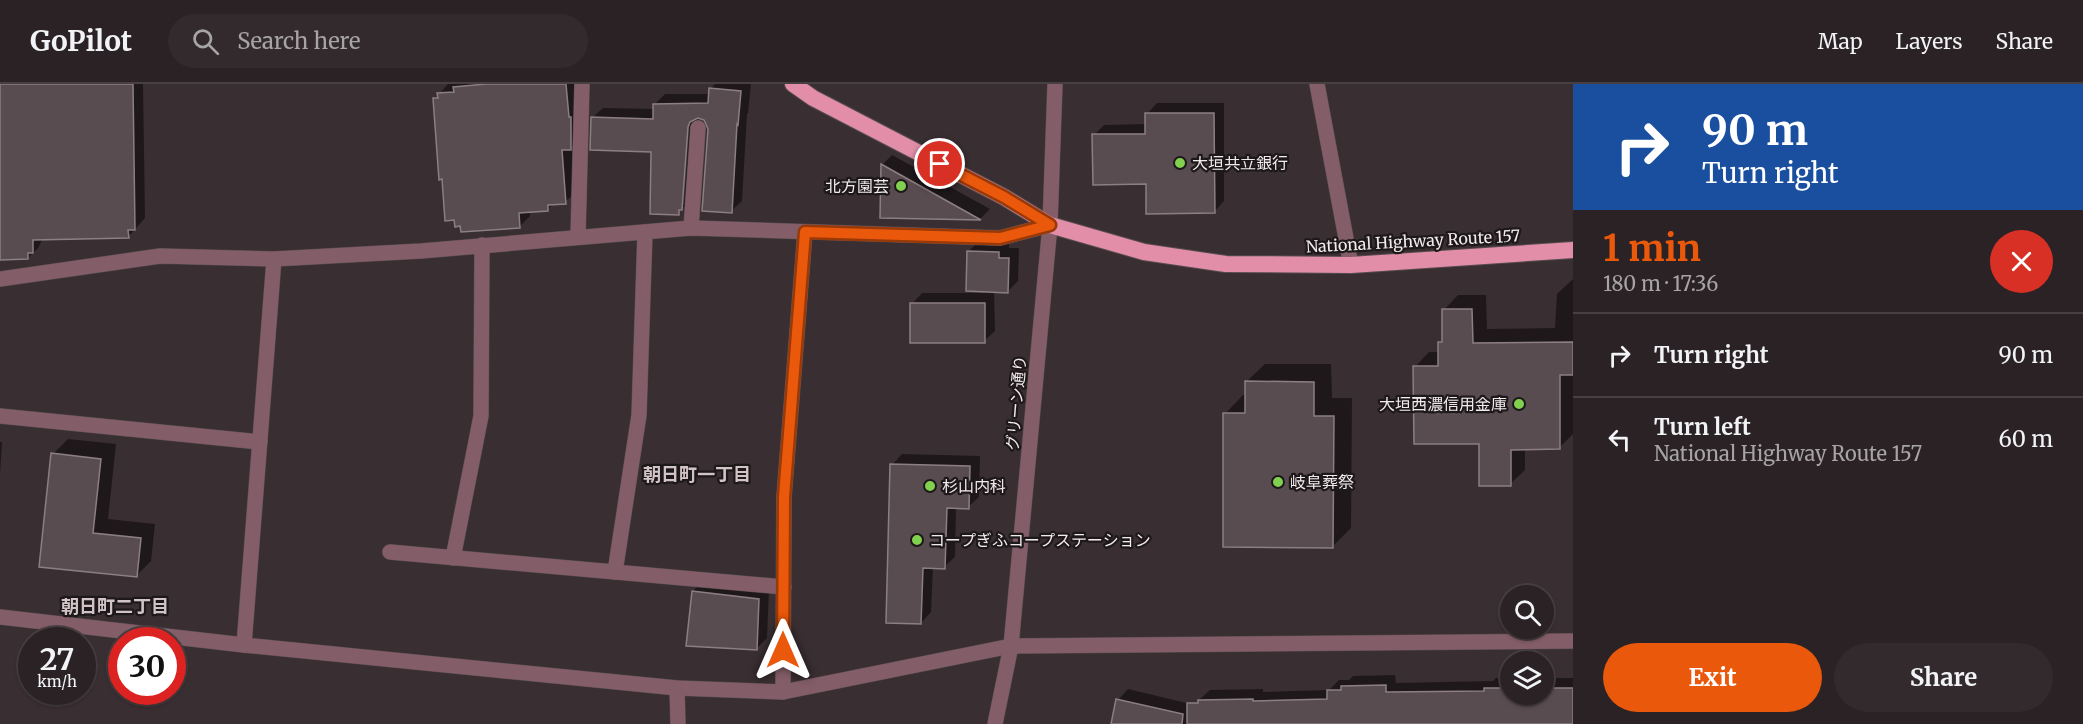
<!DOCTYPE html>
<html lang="en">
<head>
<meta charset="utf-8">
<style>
	:root { --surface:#2b2225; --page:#332a2d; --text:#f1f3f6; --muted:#a6a4a7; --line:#473f42; --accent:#ea580c }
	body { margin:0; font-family:Merriweather,"Noto Sans JP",serif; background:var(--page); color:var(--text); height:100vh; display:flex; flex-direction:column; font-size:22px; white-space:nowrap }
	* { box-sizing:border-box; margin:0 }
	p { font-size:20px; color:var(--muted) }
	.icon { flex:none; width:33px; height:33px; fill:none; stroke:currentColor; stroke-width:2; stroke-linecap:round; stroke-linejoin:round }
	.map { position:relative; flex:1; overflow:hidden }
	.details { display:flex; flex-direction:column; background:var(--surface); width:510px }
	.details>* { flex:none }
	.top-card { background:#1a4fa0; color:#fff; overflow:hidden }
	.tools { position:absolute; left:1500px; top:501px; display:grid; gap:12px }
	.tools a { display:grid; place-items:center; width:54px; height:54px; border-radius:50%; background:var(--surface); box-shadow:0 2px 4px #0004,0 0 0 2px var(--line); font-size:30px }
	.speed { position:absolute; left:18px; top:543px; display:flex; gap:12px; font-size:30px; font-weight:700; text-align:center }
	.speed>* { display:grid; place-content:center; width:78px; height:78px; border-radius:50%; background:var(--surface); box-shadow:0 2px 4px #0004,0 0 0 2px var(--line); line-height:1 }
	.speed small { font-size:15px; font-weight:400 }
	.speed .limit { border:9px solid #d22; background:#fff; color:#111 }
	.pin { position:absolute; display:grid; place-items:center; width:51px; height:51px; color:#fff; margin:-26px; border:3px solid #fff; border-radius:50%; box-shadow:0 2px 6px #0007 }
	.me { position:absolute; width:66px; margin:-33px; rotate:0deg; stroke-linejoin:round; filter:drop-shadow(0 0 4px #0008) }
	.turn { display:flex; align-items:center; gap:21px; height:126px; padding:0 30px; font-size:27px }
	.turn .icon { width:78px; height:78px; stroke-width:2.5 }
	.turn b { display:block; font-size:42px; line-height:51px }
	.round { display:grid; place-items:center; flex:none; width:63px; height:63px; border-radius:32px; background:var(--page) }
	.headline { display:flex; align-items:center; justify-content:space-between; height:102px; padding:0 30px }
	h1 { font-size:36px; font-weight:700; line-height:45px; color:var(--accent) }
	.button { display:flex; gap:12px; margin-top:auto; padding:12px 30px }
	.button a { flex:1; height:69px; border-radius:36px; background:var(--accent); color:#fff; font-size:24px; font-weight:700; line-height:69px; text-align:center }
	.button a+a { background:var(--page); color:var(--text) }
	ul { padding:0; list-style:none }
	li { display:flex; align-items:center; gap:18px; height:84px; padding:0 30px; border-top:2px solid var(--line) }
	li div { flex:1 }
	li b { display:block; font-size:22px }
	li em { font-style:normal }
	header { display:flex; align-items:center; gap:36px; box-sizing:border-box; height:84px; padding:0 30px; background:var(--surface); border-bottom:2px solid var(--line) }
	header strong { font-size:28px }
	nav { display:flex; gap:33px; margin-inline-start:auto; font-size:21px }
	.search { width:420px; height:54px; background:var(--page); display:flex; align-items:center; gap:15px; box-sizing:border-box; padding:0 21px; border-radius:33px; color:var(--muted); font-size:22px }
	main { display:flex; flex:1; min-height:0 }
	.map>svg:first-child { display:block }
</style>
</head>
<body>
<header>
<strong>GoPilot</strong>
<div class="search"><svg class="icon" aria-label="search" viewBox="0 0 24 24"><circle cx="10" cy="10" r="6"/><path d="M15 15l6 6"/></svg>Search here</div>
<nav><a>Map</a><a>Layers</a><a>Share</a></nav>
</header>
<main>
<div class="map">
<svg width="1573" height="640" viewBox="0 0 1573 640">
	<rect width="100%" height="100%" fill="#392e31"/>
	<g fill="#0007" fill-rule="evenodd">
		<path d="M0,0H143L145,134L128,153L43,154L38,164L28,174L0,175Z"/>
		<path d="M448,0H577L580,54L572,62L576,108L565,118L554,119L547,126L530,127V132L520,142L435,15Z"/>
		<path d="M715,0H751L748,29L747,30L742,117L731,127L709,44L705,35L698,34L692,114L678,129L653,66L592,34L603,24L654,25V21L665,10H710V5ZM687,35H690L684,121H681Z"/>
		<path d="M1157,19H1224V117L1214,128L1147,99L1094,51L1104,41L1147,40V30Z"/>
		<path d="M892,71L990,125L981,134L881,133L882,81Z"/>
		<path d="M979,157L1009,158V164H1019L1018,197L1008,207H994L995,247L984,257L912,220L922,209H986L968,168Z"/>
		<path d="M1573,195V350L1559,364H1525V386L1510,400L1480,358L1415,283L1429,268H1440V258L1444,254V226L1458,211H1486L1487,245L1555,244L1557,210Z"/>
		<path d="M1265,280H1331L1332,314H1352L1351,444L1333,462L1225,330L1243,311H1246V298Z"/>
		<path d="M68,355L116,360L108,435L155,440L151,477L136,492L40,481L53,370Z"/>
		<path d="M0,358H2L0,390Z"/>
		<path d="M902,370L980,372L979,413L968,423H956L955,473L944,483H933L931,528L921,539L892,381Z"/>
		<path d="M703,497L769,505L767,554L756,565L693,507Z"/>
		<path d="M1395,591L1396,599L1493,597L1496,594H1510V610H1544V594H1573V640H1112L1118,616L1128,605L1199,622V616L1210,606L1263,605V608L1329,606L1339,596H1349L1353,592Z"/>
	</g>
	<g fill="#594c50" stroke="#8c7f83" stroke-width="1.5">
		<path d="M0,0H133L135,146H128L129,154L33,156V169H28V175L0,176Z"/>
		<path d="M486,0H566L569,33H571V66H562L566,120L548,121V127L519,129L520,144L461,148L460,142L455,143L454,136L445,137L442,95L439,96L433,14H438L437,9L454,8L453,3Z"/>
		<path d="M709,4L741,7L738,41L737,40L732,129L702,127L708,45L704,36L698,34L690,38L688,43L682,126H679V131L650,130L651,68L590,66L591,33L653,35V20L708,19Z"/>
		<path d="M1145,29H1214L1215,129L1146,130V100L1093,101L1092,50H1145Z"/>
		<path d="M881,80L981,136L880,134Z"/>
		<path d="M967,167L999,168V174H1009L1008,209L966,207Z"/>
		<rect x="910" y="219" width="75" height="40"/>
		<path d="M1442,225H1472L1473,259L1573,258V291H1560V365L1511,366V402H1479V360H1414L1413,282H1438V258H1442Z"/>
		<path d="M1245,297L1314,298V332H1334L1333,464L1223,463V329H1245Z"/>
		<path d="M51,369L101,375L93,449L141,454L137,493L39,483Z"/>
		<path d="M890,380L970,382L969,425L947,424L945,485L923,484L921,540L886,539Z"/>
		<path d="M692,507L759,515L757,566L686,562Z"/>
		<path d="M1386,601V608L1484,607V604H1510V610H1544V604H1573V640H1187V619H1198V616L1253,615V617L1327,615V606H1341V602Z"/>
		<path d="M1116,615L1183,630L1182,640H1111Z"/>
	</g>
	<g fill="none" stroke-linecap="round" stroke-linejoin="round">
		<defs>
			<g id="minor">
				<path d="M1317,0L1351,181"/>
				<path d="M691,144L698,44"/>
				<path d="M578,153L582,0"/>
				<path d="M0,195L160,172L274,175L421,167L691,144L1000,154L1050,141"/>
				<path d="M0,332L260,358"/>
				<path d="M390,468L784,503"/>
				<path d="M453,474L481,332L482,161"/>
				<path d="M615,488L639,331L645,148"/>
				<path d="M0,533L244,561L677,604L783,608L1011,562"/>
				<path d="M244,561L274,175"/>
				<path d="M677,604L678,640"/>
				<path d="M783,608L784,413L805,148"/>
			</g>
			<g id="tertiary">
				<path d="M1011,562L1573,557"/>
				<path d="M995,640L1011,562L1050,141L1055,0"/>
			</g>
			<path id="trunk" d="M793,0L813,14L1004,113L1050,141L1144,168L1226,180L1351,181L1573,166"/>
		</defs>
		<use href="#minor" stroke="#574c4f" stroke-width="16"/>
		<use href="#tertiary" stroke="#574c4f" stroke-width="16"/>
		<use href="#trunk" stroke="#574c4f" stroke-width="18"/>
		<use href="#minor" stroke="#835d68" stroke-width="15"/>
		<use href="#tertiary" stroke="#835d68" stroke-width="15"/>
		<use href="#trunk" stroke="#e28ea9" stroke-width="16"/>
	</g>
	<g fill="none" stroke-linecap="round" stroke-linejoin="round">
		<defs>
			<path id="route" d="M783,566L784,413L805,148L1000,154L1050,141L1004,113L940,80"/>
		</defs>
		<use href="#route" stroke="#983908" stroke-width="15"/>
		<use href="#route" stroke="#ea580c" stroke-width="10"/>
	</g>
	<g fill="#81d050" stroke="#1d1819" stroke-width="2">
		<circle cx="1180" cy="79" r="6"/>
		<circle cx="901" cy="102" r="6"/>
		<circle cx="1519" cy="320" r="6"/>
		<circle cx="1278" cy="398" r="6"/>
		<circle cx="930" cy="402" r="6"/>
		<circle cx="917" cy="456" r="6"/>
	</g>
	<g text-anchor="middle" stroke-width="4.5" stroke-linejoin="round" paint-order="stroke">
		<g font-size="16" fill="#f2eaec" stroke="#1d1819" text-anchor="start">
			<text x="1192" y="85">大垣共立銀行</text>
			<text x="889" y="108" text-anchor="end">北方園芸</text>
			<text x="1507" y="326" text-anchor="end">大垣西濃信用金庫</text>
			<text x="1290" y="404">岐阜葬祭</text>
			<text x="942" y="408">杉山内科</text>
			<text x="929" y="462">コープぎふコープステーション</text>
		</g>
		<g font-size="16" fill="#f2eaec" stroke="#1d1819">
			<text transform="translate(1413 157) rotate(-3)" y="6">National Highway Route 157</text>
			<text transform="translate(1016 319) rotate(-85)" y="6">グリーン通り</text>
		</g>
		<g font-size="18" font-weight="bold" fill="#d2c3c7" stroke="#1d1819">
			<text x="697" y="397">朝日町一丁目</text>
			<text x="115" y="529">朝日町二丁目</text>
		</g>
	</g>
</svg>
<div class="tools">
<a><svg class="icon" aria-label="search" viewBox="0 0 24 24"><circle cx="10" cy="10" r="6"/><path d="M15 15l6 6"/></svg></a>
<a><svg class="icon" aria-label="layers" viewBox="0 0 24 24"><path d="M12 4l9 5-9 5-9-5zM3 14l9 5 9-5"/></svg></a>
</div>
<div class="speed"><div>27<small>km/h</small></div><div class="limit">30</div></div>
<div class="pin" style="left:940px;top:80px;background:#d93025"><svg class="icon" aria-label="arrive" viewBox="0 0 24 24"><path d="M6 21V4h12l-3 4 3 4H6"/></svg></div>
<svg class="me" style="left:783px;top:566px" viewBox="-20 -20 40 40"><path d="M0-17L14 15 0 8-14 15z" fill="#ea580c" stroke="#fff" stroke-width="4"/></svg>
</div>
<section class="details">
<div class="top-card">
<div class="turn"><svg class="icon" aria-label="right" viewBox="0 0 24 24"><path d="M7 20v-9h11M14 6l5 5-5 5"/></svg><div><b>90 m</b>Turn right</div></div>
</div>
<div class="headline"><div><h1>1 min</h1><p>180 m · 17:36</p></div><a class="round" style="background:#d93025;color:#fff"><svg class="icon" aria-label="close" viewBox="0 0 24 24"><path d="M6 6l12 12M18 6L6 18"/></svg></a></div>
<ul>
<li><svg class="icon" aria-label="right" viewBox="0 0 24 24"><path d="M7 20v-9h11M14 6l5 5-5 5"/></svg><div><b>Turn right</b></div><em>90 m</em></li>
<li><svg class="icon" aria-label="left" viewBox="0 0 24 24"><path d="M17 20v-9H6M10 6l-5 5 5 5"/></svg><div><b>Turn left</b><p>National Highway Route 157</p></div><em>60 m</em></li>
</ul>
<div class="button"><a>Exit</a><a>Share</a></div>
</section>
</main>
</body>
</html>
